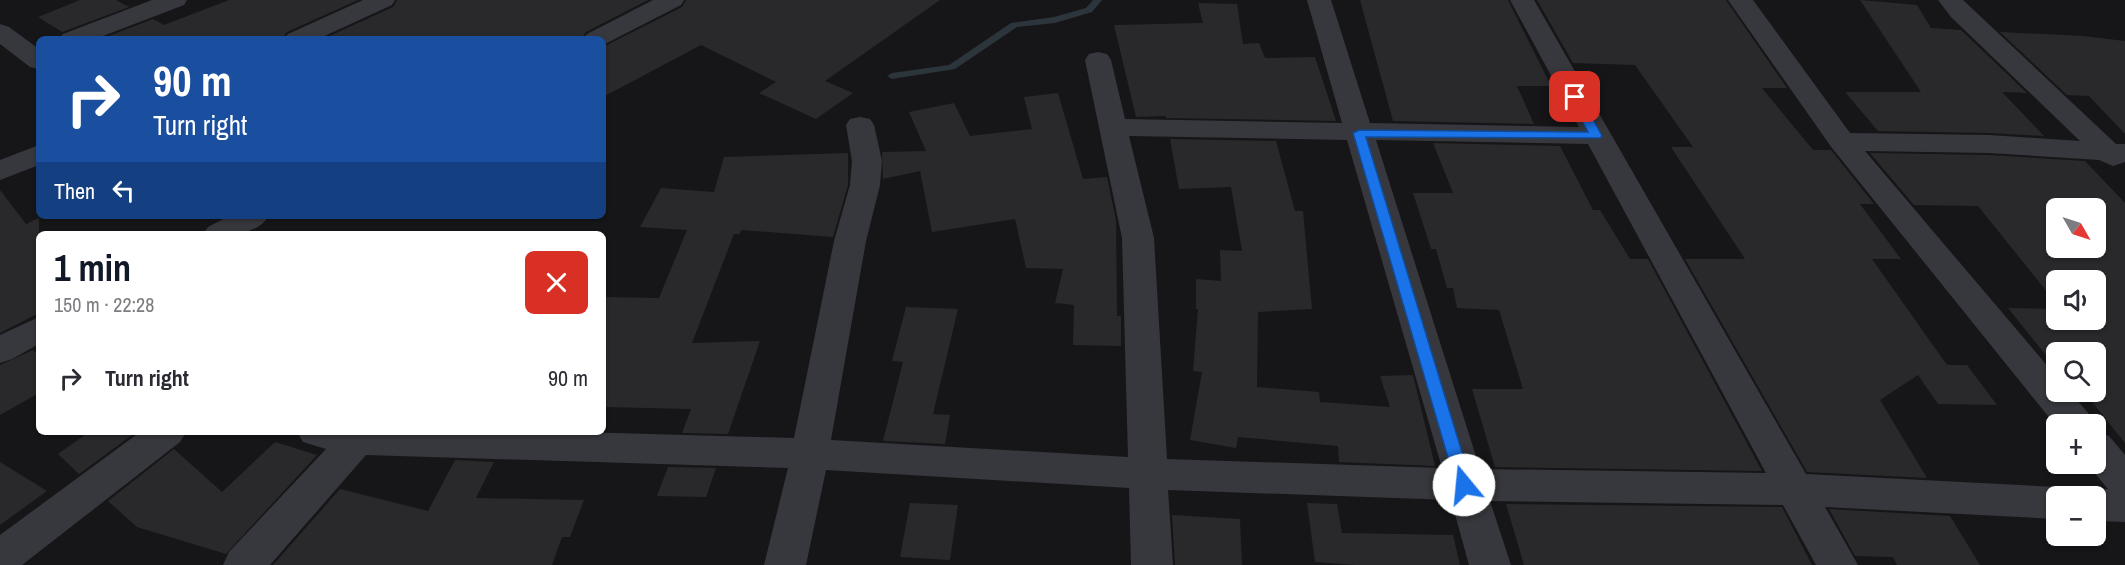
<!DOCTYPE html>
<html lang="en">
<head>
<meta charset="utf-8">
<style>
	:root { --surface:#fff; --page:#f7f7f7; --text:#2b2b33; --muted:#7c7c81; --accent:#111827 }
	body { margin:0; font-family:"Archivo Narrow",sans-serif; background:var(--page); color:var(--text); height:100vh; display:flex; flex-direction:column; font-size:22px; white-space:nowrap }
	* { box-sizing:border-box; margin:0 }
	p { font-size:20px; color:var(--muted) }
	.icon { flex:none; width:33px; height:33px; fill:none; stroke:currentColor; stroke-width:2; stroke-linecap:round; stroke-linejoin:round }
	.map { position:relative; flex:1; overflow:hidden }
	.side { position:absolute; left:36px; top:231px; width:570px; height:204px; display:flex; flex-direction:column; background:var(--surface); border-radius:9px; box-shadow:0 2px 4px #0004 }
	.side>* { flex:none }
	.hud { position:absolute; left:36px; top:36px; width:570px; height:183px; border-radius:9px; box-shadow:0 2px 4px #0004; background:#1a4fa0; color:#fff; overflow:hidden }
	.needle { width:39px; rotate:129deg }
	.fabs { position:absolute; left:2046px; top:198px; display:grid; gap:12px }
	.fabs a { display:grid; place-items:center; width:60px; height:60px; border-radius:9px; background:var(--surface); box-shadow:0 2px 4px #0004; font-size:30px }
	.pin { position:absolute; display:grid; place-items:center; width:51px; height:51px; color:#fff; margin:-26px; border-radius:12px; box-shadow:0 3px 9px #0006 }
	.me { position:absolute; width:66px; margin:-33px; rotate:343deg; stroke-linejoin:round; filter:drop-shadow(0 0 4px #0008) }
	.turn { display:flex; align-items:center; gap:21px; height:126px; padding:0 18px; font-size:27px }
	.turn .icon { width:78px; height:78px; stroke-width:2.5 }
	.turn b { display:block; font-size:42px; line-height:51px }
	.then { display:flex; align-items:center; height:57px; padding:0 18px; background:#0003; gap:12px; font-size:22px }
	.round { display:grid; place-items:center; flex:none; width:63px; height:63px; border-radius:9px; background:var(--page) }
	.summary { display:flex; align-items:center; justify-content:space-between; height:102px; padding:0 18px }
	h1 { font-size:36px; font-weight:800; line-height:45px; color:var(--accent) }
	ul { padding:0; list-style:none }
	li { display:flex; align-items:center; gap:18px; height:90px; padding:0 18px }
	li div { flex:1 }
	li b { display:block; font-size:22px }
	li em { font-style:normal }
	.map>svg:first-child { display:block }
</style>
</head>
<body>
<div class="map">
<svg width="2125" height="565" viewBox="0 0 2125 565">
	<rect width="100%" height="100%" fill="#161618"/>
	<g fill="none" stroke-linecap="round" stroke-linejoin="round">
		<path fill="#2c353c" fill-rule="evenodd" d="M1093,0H1102L1092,12L1055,23L1017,27L955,69L892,79L887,76L892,73L949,65L1011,23L1054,17L1086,8Z"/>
	</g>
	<g fill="#29292c" fill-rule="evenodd">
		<path d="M80,0H116L129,7L62,32L38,17Z"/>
		<path d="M229,0H358L287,32L282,39H101L153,19L164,25Z"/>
		<path d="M397,0H648L586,32L581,39H323L393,7Z"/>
		<path d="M686,0H940L825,81L853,93L816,119L759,93L776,82L701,45L603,97V47L682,7Z"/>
		<path d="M1360,0H1508L1551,86H1517L1534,124L1393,121Z"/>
		<path d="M1537,0H1726L1787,88H1762L1813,150H1831L1874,204H1860L1901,259H1872L1947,365H1967L1997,405L1938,404L1918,375L1880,400L1927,478L1807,472L1685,259H1745L1671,147H1693L1635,65L1573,63Z"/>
		<path d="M1860,0L1917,5L1931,28L1961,30L2027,93L2002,92L2044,136L1989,133L1878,131L1845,92H1921Z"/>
		<path d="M1198,3L1237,4L1243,44L1259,43L1265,58L1315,57L1336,121L1166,118V116L1136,117L1114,25L1203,23Z"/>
		<path d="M2000,32L2083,36L2125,41V134L2089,96L2067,95Z"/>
		<path d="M1058,93L1083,179L1107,177L1116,220L1117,316H1121V346L1073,345L1074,305L1055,303L1063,269L1026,268L1015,219L932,232L920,171L883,179L882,152L926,151L909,112L954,103L970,136L1032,129L1024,97Z"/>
		<path d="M1170,139L1276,141L1295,211H1303L1312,309L1258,312L1257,387L1319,392L1320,402L1390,407L1380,376L1413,375L1435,466L1339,462L1338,446L1238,437L1236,448L1190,440L1202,372L1193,371L1198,309H1196V279L1221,281L1220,250L1242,251L1231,187L1179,189Z"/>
		<path d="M1433,143L1560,146L1593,210H1600L1630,259H1648L1762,471L1495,467L1472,389H1523L1499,310L1457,308L1453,288H1447L1436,249H1431L1413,193H1453Z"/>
		<path d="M848,153V185L833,237L741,230L740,234H734L692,343L760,341L728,434L682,433L691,409L603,407V297L659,298L687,230L640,227L661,188L714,192L724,157Z"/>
		<path d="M1870,153L1989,155L2085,161L2125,203V443L2084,392H2096V352H2056V368L2008,308L2056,309V320H2096V280H2056V303L1978,206L1914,205ZM2056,208H2096V248H2056Z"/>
		<path d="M0,190L26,224L39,218V313L0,333Z"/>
		<path d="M906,307L958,309L933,414L950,415L945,444L883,441L903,362L892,361Z"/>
		<path d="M33,350L39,355V393L0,415V365Z"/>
		<path d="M89,432H136L79,474L58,454Z"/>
		<path d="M275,442L317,455L226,554L137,527L108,501L174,449L222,492Z"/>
		<path d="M455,460L494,462L476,498L584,500L570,537H562L552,565H273L340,489L428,511Z"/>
		<path d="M0,462L47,491L0,525Z"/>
		<path d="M668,467L716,468L706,497L657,496Z"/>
		<path d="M910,503L958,505L950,560L900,557Z"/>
		<path d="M1307,503L1337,504L1342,533L1453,535L1460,565H1355L1315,562Z"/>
		<path d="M1506,504L1782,507L1812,565H1524Z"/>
		<path d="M1829,509L1950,516L1980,565H1897L1893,557L1855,556Z"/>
		<path d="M1172,515L1240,519L1242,565H1175Z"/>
	</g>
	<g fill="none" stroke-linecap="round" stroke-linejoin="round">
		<g fill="#37383d" fill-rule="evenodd">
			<path d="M152,0H187L184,5L95,39H59L63,34Z"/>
			<path d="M363,0H395L392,5L318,39H284L288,34Z"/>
			<path d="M653,0H684L681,5L605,44L603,45V39H583L587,34Z"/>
			<path d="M1307,0H1331L1370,123L1579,127L1510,0H1534L1806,474L2056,487L2070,492L2073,496H2056V519L1825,507L1858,565H1816L1783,505L1490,501L1511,565H1469L1451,500L1168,490L1173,565H1131L1129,488L826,470L806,565H764L788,468L366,455L270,565H223L229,552L326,449L303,442L297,432H579L794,438L834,241L850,185L852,161L846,125L850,119L860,117L870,119L874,125L882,161L880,185L866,241L831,440L1128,457L1122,238L1085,60L1089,54L1098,52L1107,54L1111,60L1125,119L1342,123ZM1129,136L1347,140L1442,468L1167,459L1154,238ZM1376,140L1588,144L1766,473L1480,469Z"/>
			<path d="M1728,0H1753L1850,133L1989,135L2080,141L1951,17L1938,0H1963L2116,144H2125V162L2113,166L2099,160L1989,153L1865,151L2056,376V392H2070L2089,414L2094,424L2056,426L1832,148Z"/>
			<path d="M0,24L9,27L39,49V69L30,67L0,44Z"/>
			<path d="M39,145V165L0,180V160Z"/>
			<path d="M229,216H269C254,238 226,234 203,234L208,227Z"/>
			<path d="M39,317V344L12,359L0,363V335Z"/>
			<path d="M140,432H186L180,442L22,565H0V535Z"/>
			<path d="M2096,432L2109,436L2125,455V522L2096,521V496H2080L2082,494L2096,489H2108L2087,464H2096Z"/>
		</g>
	</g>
	<path fill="#1a73e8" stroke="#114b97" stroke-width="1.5" d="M1575,94L1581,97L1602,136L1600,138L1366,137L1472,485L1470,489L1464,491L1458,489L1456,485L1353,133L1359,130L1588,132L1569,97Z"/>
</svg>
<div class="fabs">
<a><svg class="needle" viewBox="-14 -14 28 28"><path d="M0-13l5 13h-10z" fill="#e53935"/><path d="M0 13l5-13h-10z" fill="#7c7c81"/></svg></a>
<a><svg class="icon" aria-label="sound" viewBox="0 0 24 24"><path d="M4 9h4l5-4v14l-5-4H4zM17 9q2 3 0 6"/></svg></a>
<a><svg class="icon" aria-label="search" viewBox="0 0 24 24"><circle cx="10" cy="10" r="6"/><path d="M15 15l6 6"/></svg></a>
<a>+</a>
<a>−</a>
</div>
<div class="pin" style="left:1575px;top:97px;background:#d93025"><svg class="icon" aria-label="arrive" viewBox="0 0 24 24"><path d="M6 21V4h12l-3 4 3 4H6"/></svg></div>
<svg class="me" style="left:1464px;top:485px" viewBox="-20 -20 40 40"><circle r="19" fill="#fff"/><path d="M0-13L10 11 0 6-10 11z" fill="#1a73e8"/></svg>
<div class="hud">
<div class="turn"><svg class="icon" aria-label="right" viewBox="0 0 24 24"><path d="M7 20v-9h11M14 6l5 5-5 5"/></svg><div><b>90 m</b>Turn right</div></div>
<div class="then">Then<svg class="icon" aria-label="left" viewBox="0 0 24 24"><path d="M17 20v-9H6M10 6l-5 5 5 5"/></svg></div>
</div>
<section class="side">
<div class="summary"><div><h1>1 min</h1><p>150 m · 22:28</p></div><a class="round" style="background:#d93025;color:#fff"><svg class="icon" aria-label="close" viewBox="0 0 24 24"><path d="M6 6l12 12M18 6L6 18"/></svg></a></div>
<ul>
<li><svg class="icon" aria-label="right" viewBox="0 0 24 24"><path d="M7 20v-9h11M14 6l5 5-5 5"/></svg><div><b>Turn right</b></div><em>90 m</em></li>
</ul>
</section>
</div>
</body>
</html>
